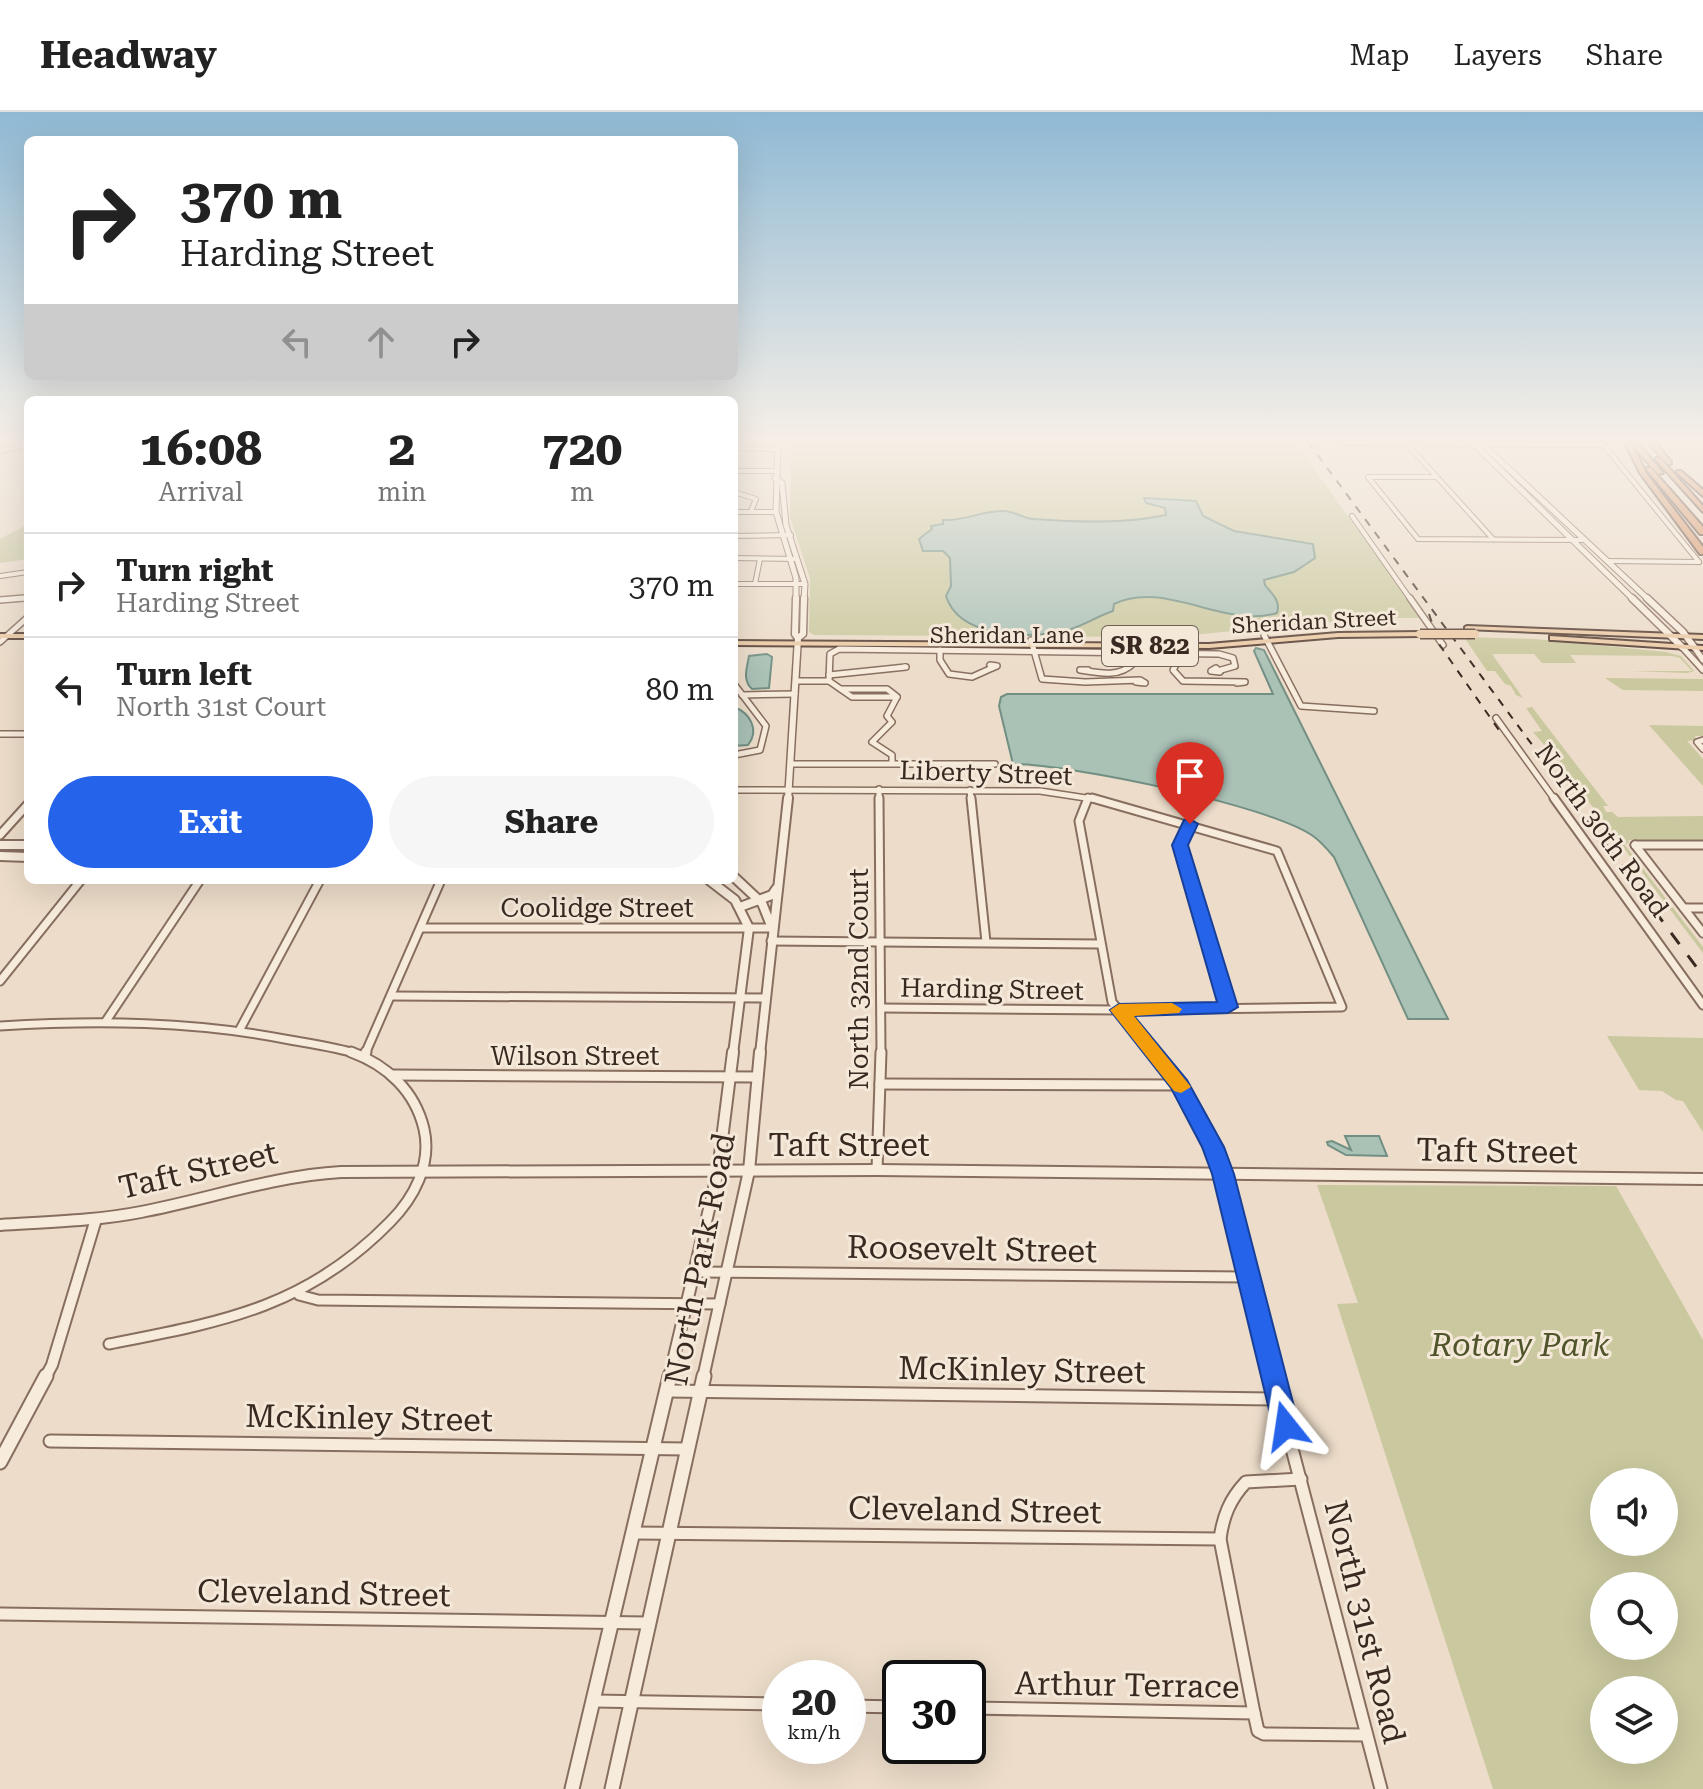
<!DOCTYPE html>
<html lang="en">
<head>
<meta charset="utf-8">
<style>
	:root { --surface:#fff; --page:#f6f6f6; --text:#222; --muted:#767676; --line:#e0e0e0; --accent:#2563eb }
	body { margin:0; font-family:"Roboto Serif",serif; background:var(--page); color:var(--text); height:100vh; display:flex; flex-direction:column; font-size:30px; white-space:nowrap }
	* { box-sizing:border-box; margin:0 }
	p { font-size:26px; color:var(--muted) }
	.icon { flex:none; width:44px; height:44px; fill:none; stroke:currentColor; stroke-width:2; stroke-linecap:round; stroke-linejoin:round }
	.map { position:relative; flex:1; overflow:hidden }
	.details { position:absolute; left:24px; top:284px; width:714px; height:488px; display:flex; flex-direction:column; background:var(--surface); border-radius:12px; box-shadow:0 8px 32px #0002 }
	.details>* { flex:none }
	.hud { position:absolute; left:24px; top:24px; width:714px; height:244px; border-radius:12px; box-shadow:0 8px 32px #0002; background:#fff; color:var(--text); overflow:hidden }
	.controls { position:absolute; left:1590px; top:1356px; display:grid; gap:16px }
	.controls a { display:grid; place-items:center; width:88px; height:88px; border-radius:50%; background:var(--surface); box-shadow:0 8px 32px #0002; font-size:40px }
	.speed { position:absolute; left:762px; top:1548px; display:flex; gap:16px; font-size:40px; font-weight:700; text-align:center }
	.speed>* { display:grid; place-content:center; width:104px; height:104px; border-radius:50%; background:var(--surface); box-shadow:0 8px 32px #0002; line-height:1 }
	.speed small { font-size:20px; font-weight:400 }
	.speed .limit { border:4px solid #111; border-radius:12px; background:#fff; color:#111 }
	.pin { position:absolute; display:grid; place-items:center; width:68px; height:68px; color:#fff; margin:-82px -34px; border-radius:50% 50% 50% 0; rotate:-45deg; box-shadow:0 0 8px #0007 }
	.pin .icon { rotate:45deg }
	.me { position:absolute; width:88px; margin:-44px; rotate:345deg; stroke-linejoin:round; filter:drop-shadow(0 0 6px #0008) }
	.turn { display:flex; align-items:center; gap:28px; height:168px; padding:0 24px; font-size:36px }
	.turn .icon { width:104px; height:104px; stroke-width:2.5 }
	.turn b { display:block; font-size:56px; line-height:68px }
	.lanes { display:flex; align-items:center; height:76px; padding:0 24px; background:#0003; justify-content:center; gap:40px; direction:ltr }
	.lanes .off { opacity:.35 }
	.eta { display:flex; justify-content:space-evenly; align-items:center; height:136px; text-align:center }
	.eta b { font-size:48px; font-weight:700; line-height:56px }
	.action { display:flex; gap:16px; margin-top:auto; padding:16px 24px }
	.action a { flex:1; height:92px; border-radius:48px; background:var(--accent); color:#fff; font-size:32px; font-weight:700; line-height:92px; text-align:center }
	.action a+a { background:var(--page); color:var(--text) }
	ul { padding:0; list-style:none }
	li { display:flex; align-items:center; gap:24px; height:104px; padding:0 24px; border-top:2px solid var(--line) }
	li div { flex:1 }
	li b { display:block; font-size:30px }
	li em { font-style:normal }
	header { display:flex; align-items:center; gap:48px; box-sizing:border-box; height:112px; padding:0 40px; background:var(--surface); border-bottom:2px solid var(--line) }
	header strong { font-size:38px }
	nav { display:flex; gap:44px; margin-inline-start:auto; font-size:28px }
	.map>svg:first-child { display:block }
</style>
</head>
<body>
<header>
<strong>Headway</strong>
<nav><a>Map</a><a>Layers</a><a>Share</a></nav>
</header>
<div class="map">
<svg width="1703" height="1677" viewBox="0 0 1703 1677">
	<rect width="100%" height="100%" fill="#ecdcc9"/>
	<g fill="#cac89e" fill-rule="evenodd">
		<path d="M791,330H1295L1421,506H1373L1169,525L814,523L809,520L810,466L790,405Z"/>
		<path d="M28,412V447L0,451V427Z"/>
		<path d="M1464,525L1535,527L1666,540L1681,544L1694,559L1687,561L1630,559H1692L1680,546L1672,544L1570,543L1576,551H1542L1534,542H1492L1523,586L1516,583L1511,574L1505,572L1495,559H1487Z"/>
		<path d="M1605,566L1703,567V579L1623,578Z"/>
		<path d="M1532,595L1608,694H1603L1606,700H1612L1618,705L1703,704V729L1628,728L1629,731L1624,732L1703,835V841L1555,645L1533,620L1542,619L1526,596Z"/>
		<path d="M1649,613L1703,614V624H1695L1696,628L1687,629L1703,647V674Z"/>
		<path d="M1607,924L1703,926V1020L1683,989L1676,988L1662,979L1639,978Z"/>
		<path d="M1317,1073L1616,1074L1703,1228V1677H1493L1337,1192L1358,1191ZM1604,1370H1664V1430H1604ZM1604,1474H1664V1534H1604ZM1604,1578H1664V1638H1604Z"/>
	</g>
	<g fill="#aac1b6" stroke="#718f83" stroke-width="2">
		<path d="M1144,386L1196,389L1203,404L1234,419L1313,432L1315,446L1294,460L1264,468L1265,473C1272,482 1281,489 1277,501C1224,517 1164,467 1114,492L1113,499C1095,505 1080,516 1061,520C1026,526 959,526 946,484L951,474L950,446L943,439H923L919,427L932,417L931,414L943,412V408C966,409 980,399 1003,399C1014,399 1022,406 1033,407C1075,410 1124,412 1166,403L1165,396L1146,391Z"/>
		<path d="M1256,536L1264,538L1448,907H1408L1334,745C1328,738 1319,728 1313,724C1269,693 1069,652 1013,652L999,594L1001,585L1007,582H1273L1254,539Z"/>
		<path d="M767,542L772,545L769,576L752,577C742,568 747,556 749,544Z"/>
		<path d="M734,595C750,601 760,618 748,633L734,634Z"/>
		<path d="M1345,1024H1379L1387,1044L1346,1043L1328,1033L1327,1030L1332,1029L1351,1038Z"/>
	</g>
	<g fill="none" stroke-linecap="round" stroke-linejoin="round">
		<defs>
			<g id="minor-far4">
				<path d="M1344,331L1604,333"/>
				<path d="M1602,331L1699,450"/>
				<path d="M1407,332L1493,427"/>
				<path d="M734,336L777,337"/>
				<path d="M0,339L28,333"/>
				<path d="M734,359H776"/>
				<path d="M1436,365H1368L1418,427L1584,428"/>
				<path d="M734,380L756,387L751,399"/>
				<path d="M734,400H776"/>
				<path d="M1352,404L1411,488"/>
				<path d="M734,424L791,423"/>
				<path d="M734,446L797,447"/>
				<path d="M1607,449L1699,450"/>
				<path d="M0,464L28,460"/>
				<path d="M734,472H805"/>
				<path d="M755,472L760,447"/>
				<path d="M0,488L28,486"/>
			</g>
			<g id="minor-far3">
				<path d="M1410,486L1443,533"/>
				<path d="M0,488L24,486"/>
				<path d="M1264,523L1301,594L1374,599"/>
				<path d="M1031,528L1042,567L1085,570L1140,568L1145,571L1136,570"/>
				<path d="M0,530L28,505"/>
				<path d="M1682,535L1703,558"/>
				<path d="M1694,535L1703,548"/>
				<path d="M940,538V548L949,562L972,565L992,556"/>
				<path d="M1172,540L1177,551L1173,558L1183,569L1245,570L1237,571"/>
				<path d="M734,544V552"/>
				<path d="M990,553L997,554L992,556Z"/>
				<path d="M1216,556L1220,560L1211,559Z"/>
				<path d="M1088,558H1080C1099,561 1119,566 1134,551L1128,540"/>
				<path d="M829,563L906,555L896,556"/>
				<path d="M797,569H829"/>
				<path d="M734,572L766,614L760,638L734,643"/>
				<path d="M841,577H887L896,584"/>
				<path d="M742,583L795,582"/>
				<path d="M897,585H852L829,569L830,542L839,537L1219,542L1233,546L1235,554L1221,558"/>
				<path d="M1496,606L1555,688"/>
				<path d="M0,622H28"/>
				<path d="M1703,628L1697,630L1703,637"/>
				<path d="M892,651V643L872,630L892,610L887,604L897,585"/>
				<path d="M791,652H995"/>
				<path d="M879,677V688"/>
				<path d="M734,678L1040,679L1099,688"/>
				<path d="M970,678L971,688"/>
				<path d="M1087,688L1088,685"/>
			</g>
			<g id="minor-far2">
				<path d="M879,686L881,942"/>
				<path d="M971,686L986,830"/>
				<path d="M1088,686L1079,709L1112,890L1155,942"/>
				<path d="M1554,686L1703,893"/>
				<path d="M1190,712L1180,733L1228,895"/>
				<path d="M0,723L28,692"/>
				<path d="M1635,733L1703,821"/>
				<path d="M1635,733H1703"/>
				<path d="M1684,796H1703"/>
				<path d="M422,816H772"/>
				<path d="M771,829L1099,832"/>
				<path d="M0,869L81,768"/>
				<path d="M392,884L765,886"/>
				<path d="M882,896L1119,898L1342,895L1277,739L1092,686"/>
				<path d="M106,909L200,768"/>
				<path d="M0,914C97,908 194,909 290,928C312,932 335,935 357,942"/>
				<path d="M239,919L320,768"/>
				<path d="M365,942L441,768"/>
			</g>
			<g id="minor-far1">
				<path d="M1153,940C1184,977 1206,1017 1223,1062L1273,1266"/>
				<path d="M364,945L366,940"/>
				<path d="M393,963L757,965"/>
				<path d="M880,972L1180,973"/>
				<path d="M877,1058L881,940"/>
				<path d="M696,1160L1247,1165"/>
				<path d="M299,1183L318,1188L720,1192"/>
				<path d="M109,1232C221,1210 306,1196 390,1110C414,1086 432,1052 424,1017C415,979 387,953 351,940"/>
			</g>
			<g id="minor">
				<path d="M1273,1264L1381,1677"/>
				<path d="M668,1279L1279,1287"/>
				<path d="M50,1329L687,1337"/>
				<path d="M634,1421L1220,1427"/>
				<path d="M0,1502L647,1511"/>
				<path d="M593,1589L780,1592"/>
				<path d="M848,1594L900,1595"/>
				<path d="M968,1596L1254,1601L1258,1619L1264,1622L1366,1623"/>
				<path d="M1254,1601L1220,1427C1223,1404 1230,1387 1246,1370L1301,1367"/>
			</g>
			<g id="tertiary-far4">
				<path d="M778,330L776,400L796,466V488"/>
				<path d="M1472,330L1634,488"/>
				<path d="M1480,330L1649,488"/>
				<path d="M775,366L782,371L786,413L805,472L804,488"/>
			</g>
			<g id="tertiary-far3">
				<path d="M796,486L795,522L798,526"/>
				<path d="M1632,486L1682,535"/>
				<path d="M1647,486L1683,520L1694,535"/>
				<path d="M788,688L798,526L803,522L804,486"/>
			</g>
			<g id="tertiary-far2">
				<path d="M0,733H28"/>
				<path d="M0,744L28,745"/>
				<path d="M734,765L762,791L772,816"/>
				<path d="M709,768L735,788L749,816L733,942"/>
				<path d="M740,795L772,783L776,777"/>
				<path d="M760,942L788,686"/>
			</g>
			<g id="tertiary-far1">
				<path d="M0,1113C47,1110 95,1109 141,1100C209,1087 273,1064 341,1060L877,1058L1703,1067"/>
				<path d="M45,1266L52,1253L96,1107"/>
				<path d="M669,1266L718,1059L733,940"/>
				<path d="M703,1266L749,1059L760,940"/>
			</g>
			<g id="tertiary">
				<path d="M0,1350L46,1264"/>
				<path d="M572,1677L670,1264"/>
				<path d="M612,1677L704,1264"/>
			</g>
			<g id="primary">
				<path d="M1467,514L1703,523V527L1465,517V515Z"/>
				<path d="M1420,520H1423V524L1338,525L1209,536L734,533V529L1209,532L1338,521Z"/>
				<rect x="0" y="522" width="28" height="4"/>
				<path d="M1550,524L1703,534V538L1553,528H1550Z"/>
			</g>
			<g id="motorway">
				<path d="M1630,330H1637L1663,361L1658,362L1632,333L1646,361L1703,435V442H1700L1640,361L1626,333Z"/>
				<path d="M1648,330H1655L1671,350V352H1667Z"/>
				<path d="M1656,346H1660L1703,394V400L1656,348Z"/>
				<path d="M1647,356H1651L1703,415V422H1700L1647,358Z"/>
				<path d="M1677,359H1681L1703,378V384L1677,361Z"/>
			</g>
		</defs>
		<use href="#minor-far4" stroke="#876e5f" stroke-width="6"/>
		<use href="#minor-far3" stroke="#876e5f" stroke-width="8"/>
		<use href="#minor-far2" stroke="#876e5f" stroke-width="11"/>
		<use href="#minor-far1" stroke="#876e5f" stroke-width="13"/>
		<use href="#minor" stroke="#876e5f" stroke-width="15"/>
		<use href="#tertiary-far4" stroke="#876e5f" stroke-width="7"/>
		<use href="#tertiary-far3" stroke="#876e5f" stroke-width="9"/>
		<use href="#tertiary-far2" stroke="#876e5f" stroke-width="12"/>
		<use href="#tertiary-far1" stroke="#876e5f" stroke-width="14"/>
		<use href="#tertiary" stroke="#876e5f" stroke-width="17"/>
		<use href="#primary" stroke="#563e33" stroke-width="4"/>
		<use href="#motorway" stroke="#563e33" stroke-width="4"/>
		<use href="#minor-far4" stroke="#f7ebdc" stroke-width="4"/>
		<use href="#minor-far3" stroke="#f7ebdc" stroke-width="5"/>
		<use href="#minor-far2" stroke="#f7ebdc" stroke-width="7"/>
		<use href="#minor-far1" stroke="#f7ebdc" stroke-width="9"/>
		<use href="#minor" stroke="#f7ebdc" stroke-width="11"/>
		<use href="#tertiary-far4" stroke="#f7ebdc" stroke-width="5"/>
		<use href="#tertiary-far3" stroke="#f7ebdc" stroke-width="6"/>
		<use href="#tertiary-far2" stroke="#f7ebdc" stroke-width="8"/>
		<use href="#tertiary-far1" stroke="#f7ebdc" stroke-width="10"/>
		<use href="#tertiary" stroke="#f7ebdc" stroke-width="13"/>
		<use href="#primary" fill="#ebcaa5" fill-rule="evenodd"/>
		<use href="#motorway" fill="#d49061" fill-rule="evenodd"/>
		<g stroke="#392921" stroke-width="2" stroke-dasharray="8 8" stroke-linecap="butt">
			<path d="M1308,330L1573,688"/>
			<path d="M1429,502L1439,532L1503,624"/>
		</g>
		<path stroke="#392921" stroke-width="3" stroke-dasharray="14 14" stroke-linecap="butt" d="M1571,686L1703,864"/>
		<defs>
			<path id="primary-bridge" d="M1420,522H1475"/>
		</defs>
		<use href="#primary-bridge" stroke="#563e33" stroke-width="11" stroke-linecap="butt"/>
		<use href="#primary-bridge" stroke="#ebcaa5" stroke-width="8"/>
	</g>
	<linearGradient id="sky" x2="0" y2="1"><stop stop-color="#8fb9d4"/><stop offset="0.58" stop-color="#f6efe7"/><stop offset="1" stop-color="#f6efe7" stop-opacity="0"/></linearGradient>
	<rect width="1703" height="565" fill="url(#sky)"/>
	<path fill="#2563eb" stroke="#184099" stroke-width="2" d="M1190,707L1198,712L1188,733L1238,895L1228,901L1134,904L1187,968L1224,1035L1234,1062L1299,1314L1295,1322L1286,1325L1277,1322L1273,1314L1212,1062L1202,1035L1171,976L1110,898L1119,892L1217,890L1172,733L1184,708Z"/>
	<path fill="#f59e0b" d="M1172,891L1182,897L1179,901L1134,904L1191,975L1181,981L1174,979L1110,898L1119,892Z"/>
	<g text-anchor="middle" stroke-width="6" stroke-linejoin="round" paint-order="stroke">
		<g font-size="22" fill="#392921" stroke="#f4e8d9">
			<text transform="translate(1314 509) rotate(-3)" y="8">Sheridan Street</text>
			<text x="1007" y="531">Sheridan Lane</text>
		</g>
		<rect fill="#f4e8d9" stroke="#716258" stroke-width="2" x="1102" y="514" width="96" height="40" rx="6"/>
		<g font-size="24" font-weight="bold" fill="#392921">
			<text x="1150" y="542">SR 822</text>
		</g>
		<g font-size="26" fill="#392921" stroke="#f4e8d9">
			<text transform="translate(986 661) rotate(2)" y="9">Liberty Street</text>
			<text transform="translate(1602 718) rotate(54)" y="9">North 30th Road</text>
			<text x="597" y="805">Coolidge Street</text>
			<text transform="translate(859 867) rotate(-90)" y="9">North 32nd Court</text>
			<text transform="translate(992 877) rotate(1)" y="9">Harding Street</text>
			<text x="575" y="953">Wilson Street</text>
		</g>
		<g font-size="32" fill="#392921" stroke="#f4e8d9">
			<text x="849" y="1044">Taft Street</text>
			<text transform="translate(1497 1039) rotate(1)" y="11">Taft Street</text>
			<text transform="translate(198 1058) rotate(-13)" y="11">Taft Street</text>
			<text transform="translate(972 1137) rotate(1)" y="11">Roosevelt Street</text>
			<text transform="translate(700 1147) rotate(-79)" y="11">North Park Road</text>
			<text transform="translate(1022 1258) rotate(1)" y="11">McKinley Street</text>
			<text transform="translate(369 1306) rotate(1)" y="11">McKinley Street</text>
			<text transform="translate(975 1398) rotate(1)" y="11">Cleveland Street</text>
			<text transform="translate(324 1481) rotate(1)" y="11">Cleveland Street</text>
			<text transform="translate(1365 1510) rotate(76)" y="11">North 31st Road</text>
			<text transform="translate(1127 1573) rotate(1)" y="11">Arthur Terrace</text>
		</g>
		<g font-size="32" font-style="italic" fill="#50542a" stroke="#f4e8d9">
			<text x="1520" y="1244">Rotary Park</text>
		</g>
	</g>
</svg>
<div class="controls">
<a><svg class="icon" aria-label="sound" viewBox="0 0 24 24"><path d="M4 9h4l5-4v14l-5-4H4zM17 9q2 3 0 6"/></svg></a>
<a><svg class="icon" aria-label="search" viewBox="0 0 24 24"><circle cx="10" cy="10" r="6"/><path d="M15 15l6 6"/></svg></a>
<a><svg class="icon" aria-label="layers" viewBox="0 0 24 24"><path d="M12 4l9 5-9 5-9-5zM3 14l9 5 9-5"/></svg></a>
</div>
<div class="speed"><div>20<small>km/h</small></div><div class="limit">30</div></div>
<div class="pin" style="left:1190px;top:712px;background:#d93025"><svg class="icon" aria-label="arrive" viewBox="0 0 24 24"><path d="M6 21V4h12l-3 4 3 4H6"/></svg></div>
<svg class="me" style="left:1286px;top:1314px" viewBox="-20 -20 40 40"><path d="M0-17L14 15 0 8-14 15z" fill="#2563eb" stroke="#fff" stroke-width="4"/></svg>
<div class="hud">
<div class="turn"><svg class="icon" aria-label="right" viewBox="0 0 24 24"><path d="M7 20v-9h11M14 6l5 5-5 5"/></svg><div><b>370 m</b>Harding Street</div></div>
<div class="lanes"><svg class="icon off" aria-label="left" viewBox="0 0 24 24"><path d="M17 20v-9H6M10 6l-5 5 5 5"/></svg><svg class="icon off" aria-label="ahead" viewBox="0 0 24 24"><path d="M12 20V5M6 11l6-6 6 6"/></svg><svg class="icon" aria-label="right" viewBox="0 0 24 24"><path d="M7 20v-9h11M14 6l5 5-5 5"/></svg></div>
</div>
<section class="details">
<div class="eta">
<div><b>16:08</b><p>Arrival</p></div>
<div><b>2</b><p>min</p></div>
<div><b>720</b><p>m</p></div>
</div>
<ul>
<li><svg class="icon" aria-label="right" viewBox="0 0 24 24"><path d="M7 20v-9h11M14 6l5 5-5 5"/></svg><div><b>Turn right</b><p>Harding Street</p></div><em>370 m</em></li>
<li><svg class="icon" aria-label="left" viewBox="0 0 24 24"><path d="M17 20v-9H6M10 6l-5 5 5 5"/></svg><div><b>Turn left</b><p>North 31st Court</p></div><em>80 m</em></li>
</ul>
<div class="action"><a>Exit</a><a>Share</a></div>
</section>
</div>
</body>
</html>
